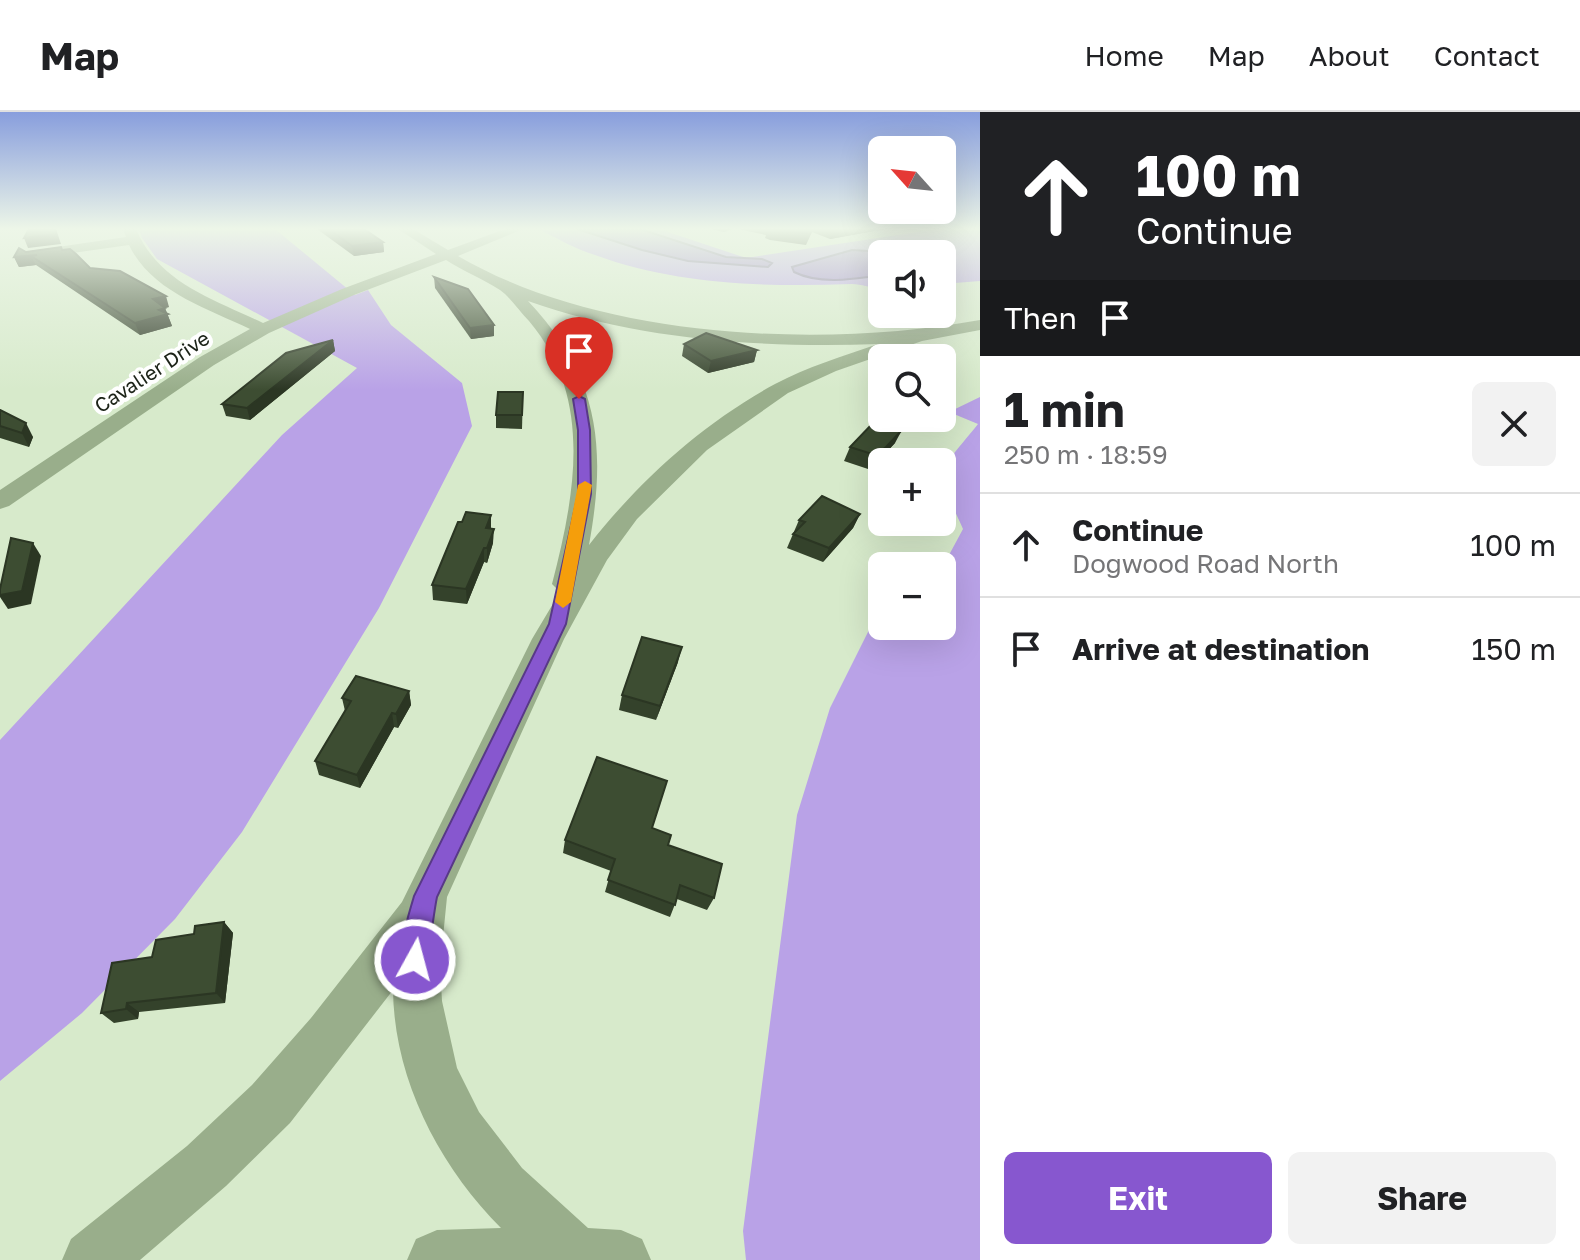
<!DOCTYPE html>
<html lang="en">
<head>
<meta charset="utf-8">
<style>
	:root { --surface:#fff; --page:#f2f2f2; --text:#202124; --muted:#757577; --line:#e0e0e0; --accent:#8757cf }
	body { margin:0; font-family:"Golos Text",sans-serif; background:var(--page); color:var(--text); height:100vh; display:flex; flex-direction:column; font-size:30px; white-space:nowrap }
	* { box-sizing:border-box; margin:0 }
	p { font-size:26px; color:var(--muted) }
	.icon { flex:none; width:44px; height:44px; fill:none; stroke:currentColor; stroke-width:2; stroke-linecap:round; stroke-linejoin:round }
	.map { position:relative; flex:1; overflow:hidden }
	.side { display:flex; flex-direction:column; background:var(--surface); width:600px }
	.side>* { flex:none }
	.top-card { background:#202124; color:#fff; overflow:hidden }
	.needle { width:52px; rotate:297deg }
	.tools { position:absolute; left:868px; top:24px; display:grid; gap:16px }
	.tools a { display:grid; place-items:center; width:88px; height:88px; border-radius:12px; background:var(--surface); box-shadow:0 8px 32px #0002; font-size:40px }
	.pin { position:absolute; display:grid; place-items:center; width:68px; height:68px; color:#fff; margin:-82px -34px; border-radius:50% 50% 50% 0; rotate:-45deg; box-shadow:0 0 8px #0007 }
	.pin .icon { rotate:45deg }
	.me { position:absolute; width:88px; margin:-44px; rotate:7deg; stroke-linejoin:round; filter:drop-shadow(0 0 6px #0008) }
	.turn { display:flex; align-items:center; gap:28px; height:168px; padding:0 24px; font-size:36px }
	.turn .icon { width:104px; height:104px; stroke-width:2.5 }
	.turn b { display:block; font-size:56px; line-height:68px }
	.then { display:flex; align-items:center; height:76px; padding:0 24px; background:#0003; gap:16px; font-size:30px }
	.round { display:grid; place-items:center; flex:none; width:84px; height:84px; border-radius:12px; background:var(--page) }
	.summary { display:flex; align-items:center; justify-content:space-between; height:136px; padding:0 24px }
	h1 { font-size:48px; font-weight:700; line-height:60px }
	.primary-button { display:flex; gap:16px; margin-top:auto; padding:16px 24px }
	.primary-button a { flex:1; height:92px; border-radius:12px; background:var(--accent); color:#fff; font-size:32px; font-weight:700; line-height:92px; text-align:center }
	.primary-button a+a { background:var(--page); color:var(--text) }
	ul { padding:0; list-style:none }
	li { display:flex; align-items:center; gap:24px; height:104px; padding:0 24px; border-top:2px solid var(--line) }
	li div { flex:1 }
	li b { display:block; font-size:30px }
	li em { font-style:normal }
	header { display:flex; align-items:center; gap:48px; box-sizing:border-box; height:112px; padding:0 40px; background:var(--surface); border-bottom:2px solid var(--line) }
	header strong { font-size:38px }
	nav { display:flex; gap:44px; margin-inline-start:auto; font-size:28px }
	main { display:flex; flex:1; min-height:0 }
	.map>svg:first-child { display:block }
</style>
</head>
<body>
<header>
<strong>Map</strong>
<nav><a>Home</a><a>Map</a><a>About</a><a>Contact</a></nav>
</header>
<main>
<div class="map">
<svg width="980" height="1148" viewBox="0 0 980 1148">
	<rect width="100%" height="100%" fill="#d7eacb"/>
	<g fill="#b9a2e7">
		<path d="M139,117H275L355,183L368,178L391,213L462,271L472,314L379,496L242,720L175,807L82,901L0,969V628L282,323L357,256L157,147L142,126Z"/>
		<path d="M538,117H659L746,146L937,117H980V169L942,172V142H882V176C871,177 863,172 852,172C765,175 677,173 595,143C575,137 557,126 538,117Z"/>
		<path d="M980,285V1148H746L743,1119L797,703L830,596L874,508L882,511V514L907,519L911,514H942V456L963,417C934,352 935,366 978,312L949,300Z"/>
	</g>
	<g fill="#987dcc" stroke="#736296" stroke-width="2">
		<path d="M577,117H640L726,145L762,147L772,151L768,155L688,149L642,138Z"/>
		<path d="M852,138L921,142H882V163C854,167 820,173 794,160L792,155Z"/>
	</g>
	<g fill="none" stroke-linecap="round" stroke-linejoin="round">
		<path fill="#99ae8b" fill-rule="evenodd" d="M123,117H136C159,171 213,187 263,211L342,177L436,142L398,117H413L448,138L505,117H523L458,144C600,227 821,237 980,208V218L922,229L836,259L788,281L707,338L637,407L607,448L564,527L447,785L440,855L442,889L457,956L479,1000L522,1056L588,1116L621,1118L642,1127L651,1148H407L416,1127L437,1118L501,1116C439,1054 394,967 393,878L290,1011L226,1074L140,1148H62L71,1127L187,1034L252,973L311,906L402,790L532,527L560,480L552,472C575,383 594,286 529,209C520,200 510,185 500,178C483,167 463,159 446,148L354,183L269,221L214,253L9,394L0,397V378L200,245L250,217C206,196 151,179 129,133L30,147L23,143L30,139L126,125ZM528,189C638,228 762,236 878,232C843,244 807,255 775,272C703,311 639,369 589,433C607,334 599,264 528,189Z"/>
	</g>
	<g fill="#34422b">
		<path d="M317,117H364L383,130L384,140L354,144Z"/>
		<path d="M710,117H733L724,120Z"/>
		<path d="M738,117H885L830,127L812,120L806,133L770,128L765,126L766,123Z"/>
		<path d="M62,138L90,156L169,195L165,196L172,214L140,223L36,153L19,155L14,145L26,140Z"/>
		<path d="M434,165L494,224L471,227L435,176Z"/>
		<path d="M333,228L335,239L250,308L226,304L222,292Z"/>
		<path d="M684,232L757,238L754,250L708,261L682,244Z"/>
		<path d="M523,280L522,317L496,316V303Z"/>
		<path d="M0,298L33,325L29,335L0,326Z"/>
		<path d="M895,331L879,348L868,357L844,349L850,335Z"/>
		<path d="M860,402L853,416L823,450L787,436L799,408Z"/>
		<path d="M491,416L493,431L487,451L484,450L467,492L433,488L432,473Z"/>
		<path d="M678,550L656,608L619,598L622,583Z"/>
		<path d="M409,579L411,593L398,616L394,615L360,676L319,663L315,649L345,599L342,586Z"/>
		<path d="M652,716L714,786L707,798L677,787L670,805L605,780L611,759L563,741L565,728Z"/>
		<path d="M224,810L233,821L225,891L139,900L138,907L114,911L101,901L152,845L194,822Z"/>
	</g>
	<g fill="#2b3623">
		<path d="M56,117L61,132L28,136L24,126Z"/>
		<path d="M833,117H885L830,127Z"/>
		<path d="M383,130L384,140L354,144L352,134Z"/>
		<path d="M31,144L36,153L19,155L14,145Z"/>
		<path d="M166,184L169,195L156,198L153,187Z"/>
		<path d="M165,196L172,214L140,223L135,211L159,198Z"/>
		<path d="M494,213V224L471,227L470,216Z"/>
		<path d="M333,228L335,239L250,308L247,296Z"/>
		<path d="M757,238L754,250L708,261L711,249Z"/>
		<path d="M26,311L33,325L29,335L22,321Z"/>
		<path d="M902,318L895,331L879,348L868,357L875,343Z"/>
		<path d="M860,402L853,416L823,450L829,436Z"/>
		<path d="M491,403V417L486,416Z"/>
		<path d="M494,417L493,431L487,451V436Z"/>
		<path d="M33,431L41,444L31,492L8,497L0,485V483Z"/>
		<path d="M484,436V450L467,492L466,477Z"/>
		<path d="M682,535L678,550L656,608L660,594Z"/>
		<path d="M409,579L411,593L398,616L396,602Z"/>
		<path d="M392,601L394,615L360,676L357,663Z"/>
		<path d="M224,810L233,821L225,891L216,881Z"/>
		<path d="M127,891L139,900L138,907L126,897Z"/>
	</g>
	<g fill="#3d4d32" stroke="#2b3623" stroke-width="2">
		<path d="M29,117H55L56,122L24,126Z"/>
		<path d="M329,117H364L383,130L352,134Z"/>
		<path d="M772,117H812L810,122Z"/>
		<path d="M61,135L62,138L70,137L76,142L90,156L120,159L166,184L153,187L165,196L159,198L168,202L135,211L31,144L37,143L14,145L19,136L26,140Z"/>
		<path d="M434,165L468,177L494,213L470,216Z"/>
		<path d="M706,221L757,238L711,249L684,232Z"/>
		<path d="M333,228L247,296L222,292L286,241Z"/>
		<path d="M498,280H523L522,303H496Z"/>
		<path d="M0,298L26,311L22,321L0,314Z"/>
		<path d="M875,309L902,318L886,335L875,343L850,335Z"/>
		<path d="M822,384L860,402L829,436L793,422L805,410L799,408Z"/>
		<path d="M466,400L491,403L486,416L494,417L487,436H484L466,477L432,473L458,410H462Z"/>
		<path d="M11,426L33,431L22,479L0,483V477Z"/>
		<path d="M642,525L682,535L660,594L622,583Z"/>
		<path d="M356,564L409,579L396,602L392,601L357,663L315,649L351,589L342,586Z"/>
		<path d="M597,645L667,669L652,716L671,723L668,733L722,752L714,786L680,773L675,793L608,768L615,747L565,728Z"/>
		<path d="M224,810L216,881L127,891L126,897L101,901L112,851L152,845L156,828L194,822L195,814Z"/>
	</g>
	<linearGradient id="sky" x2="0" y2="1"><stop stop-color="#889edd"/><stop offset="0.42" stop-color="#edf6e8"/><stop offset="1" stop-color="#edf6e8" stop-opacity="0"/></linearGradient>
	<rect width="980" height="278" fill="url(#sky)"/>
	<path fill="#8757cf" stroke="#583987" stroke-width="2" d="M579,284L585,287L590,318L591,382L566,512L437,785C433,804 430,840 424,856L415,860L406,856C397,834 408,806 414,784L549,512L578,382V318L573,287Z"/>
	<path fill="#f59e0b" d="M585,369L592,373L571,490L563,496L555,490L578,373Z"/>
	<g text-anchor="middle" stroke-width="8" stroke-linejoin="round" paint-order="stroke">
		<g font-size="20" fill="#1c2318" stroke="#fff">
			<text transform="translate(152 260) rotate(-33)" y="7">Cavalier Drive</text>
		</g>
	</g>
</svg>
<div class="tools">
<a><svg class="needle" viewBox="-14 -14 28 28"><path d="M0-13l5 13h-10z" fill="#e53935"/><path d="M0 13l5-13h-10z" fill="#757577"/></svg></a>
<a><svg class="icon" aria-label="sound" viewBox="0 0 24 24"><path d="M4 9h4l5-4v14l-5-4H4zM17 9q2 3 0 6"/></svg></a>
<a><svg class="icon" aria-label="search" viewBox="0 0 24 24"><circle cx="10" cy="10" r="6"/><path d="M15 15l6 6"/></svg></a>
<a>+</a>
<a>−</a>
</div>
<div class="pin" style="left:579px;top:287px;background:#d93025"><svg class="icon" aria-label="arrive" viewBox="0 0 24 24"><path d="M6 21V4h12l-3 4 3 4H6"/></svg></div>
<svg class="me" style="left:415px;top:848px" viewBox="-20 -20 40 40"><circle r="17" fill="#8757cf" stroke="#fff" stroke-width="3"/><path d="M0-11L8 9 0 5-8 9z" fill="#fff"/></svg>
</div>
<section class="side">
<div class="top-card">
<div class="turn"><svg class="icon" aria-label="ahead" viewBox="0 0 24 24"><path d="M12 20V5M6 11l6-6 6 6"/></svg><div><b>100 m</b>Continue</div></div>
<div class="then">Then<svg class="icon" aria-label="arrive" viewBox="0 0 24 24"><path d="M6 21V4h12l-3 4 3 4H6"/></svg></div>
</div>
<div class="summary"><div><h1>1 min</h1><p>250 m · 18:59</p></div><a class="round"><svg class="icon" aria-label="close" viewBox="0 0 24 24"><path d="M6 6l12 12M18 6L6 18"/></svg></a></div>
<ul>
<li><svg class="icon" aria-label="ahead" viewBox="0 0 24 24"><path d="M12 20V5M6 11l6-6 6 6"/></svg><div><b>Continue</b><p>Dogwood Road North</p></div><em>100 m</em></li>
<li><svg class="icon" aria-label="arrive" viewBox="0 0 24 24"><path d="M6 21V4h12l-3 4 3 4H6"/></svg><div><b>Arrive at destination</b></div><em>150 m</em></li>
</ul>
<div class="primary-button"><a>Exit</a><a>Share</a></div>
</section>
</main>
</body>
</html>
